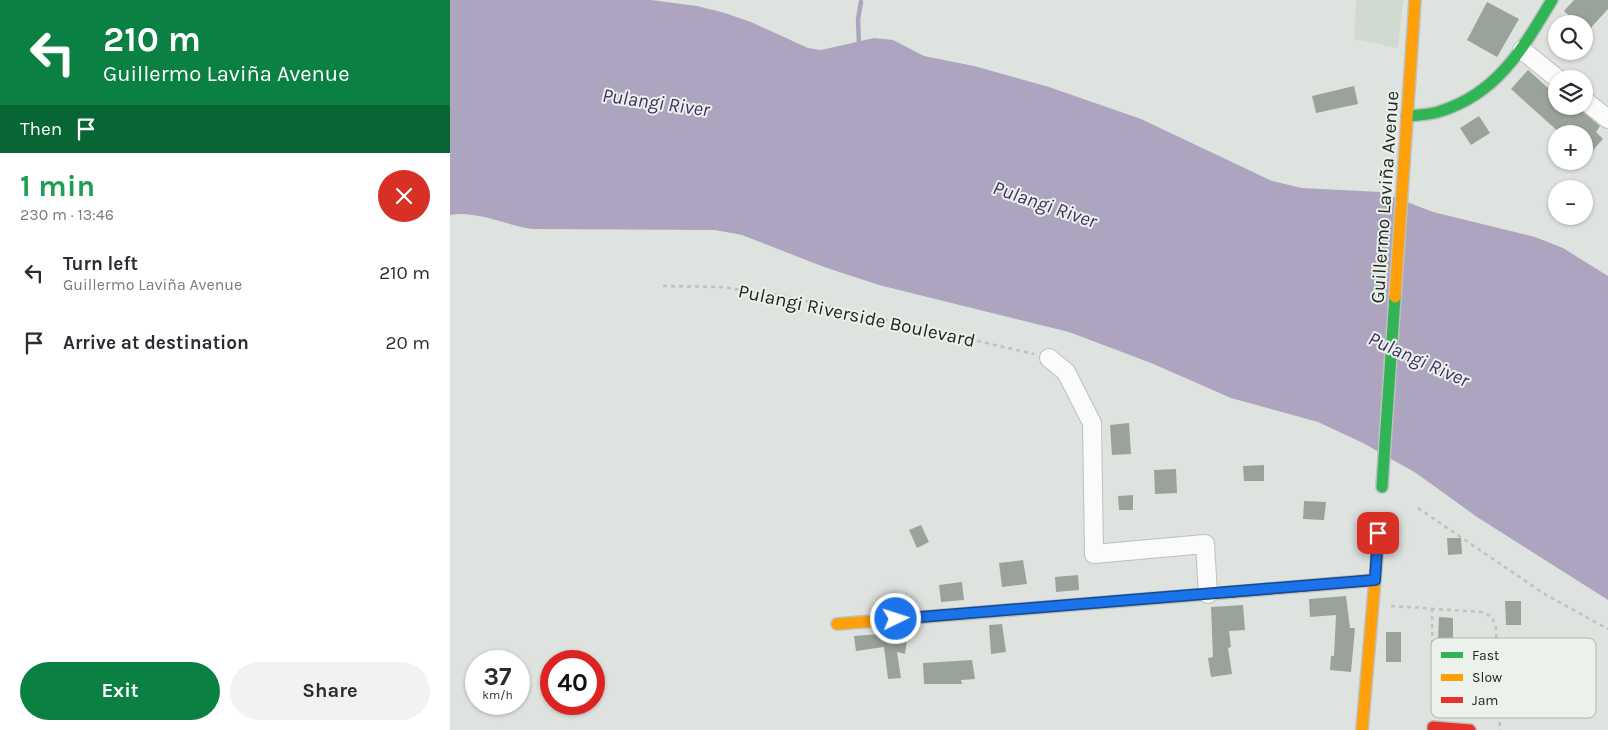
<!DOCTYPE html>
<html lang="en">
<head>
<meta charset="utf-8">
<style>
	:root { --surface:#fff; --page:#f2f2f3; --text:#2b2b33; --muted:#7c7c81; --accent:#0b8043 }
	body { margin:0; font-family:Karla,sans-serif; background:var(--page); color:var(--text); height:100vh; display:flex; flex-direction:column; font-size:19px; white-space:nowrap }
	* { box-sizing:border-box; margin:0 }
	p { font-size:16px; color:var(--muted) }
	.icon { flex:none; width:28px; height:28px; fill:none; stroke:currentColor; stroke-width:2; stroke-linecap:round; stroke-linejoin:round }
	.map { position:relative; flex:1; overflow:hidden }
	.sheet { display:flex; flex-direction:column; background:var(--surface); width:450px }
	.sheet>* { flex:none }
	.banner { background:#0b8043; color:#fff; overflow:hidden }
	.fabs { position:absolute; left:1098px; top:15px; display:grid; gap:10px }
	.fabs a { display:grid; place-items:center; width:45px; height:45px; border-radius:50%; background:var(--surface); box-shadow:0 1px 4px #0004; font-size:25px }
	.speed { position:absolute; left:15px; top:650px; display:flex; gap:10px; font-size:25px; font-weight:700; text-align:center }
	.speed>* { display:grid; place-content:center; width:65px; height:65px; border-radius:50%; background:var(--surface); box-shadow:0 1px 4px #0004; line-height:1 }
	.speed small { font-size:12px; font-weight:400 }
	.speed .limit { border:8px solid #d22; background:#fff; color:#111 }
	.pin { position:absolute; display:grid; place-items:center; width:42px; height:42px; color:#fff; margin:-21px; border-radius:10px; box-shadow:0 2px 8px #0006 }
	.me { position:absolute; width:55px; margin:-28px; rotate:86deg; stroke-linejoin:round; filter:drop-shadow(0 0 4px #0008) }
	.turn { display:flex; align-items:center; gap:18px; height:105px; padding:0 20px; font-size:22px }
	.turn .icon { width:65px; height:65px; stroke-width:2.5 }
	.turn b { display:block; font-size:35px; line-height:42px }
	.then { display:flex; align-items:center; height:48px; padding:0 20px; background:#0003; gap:10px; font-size:19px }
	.round { display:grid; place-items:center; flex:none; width:52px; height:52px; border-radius:26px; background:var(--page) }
	.head { display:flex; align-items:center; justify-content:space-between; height:85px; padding:0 20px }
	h1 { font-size:30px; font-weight:700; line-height:38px; color:#1e9e55 }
	.cta { display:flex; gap:10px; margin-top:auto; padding:10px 20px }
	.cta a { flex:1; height:58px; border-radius:30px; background:var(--accent); color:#fff; font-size:20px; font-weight:700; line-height:58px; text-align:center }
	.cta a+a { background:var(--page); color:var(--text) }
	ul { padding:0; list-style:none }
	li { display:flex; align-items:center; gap:15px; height:70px; padding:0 20px }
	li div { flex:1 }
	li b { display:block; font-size:19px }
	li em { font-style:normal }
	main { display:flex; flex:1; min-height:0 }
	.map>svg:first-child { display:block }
</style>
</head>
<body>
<main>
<section class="sheet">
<div class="banner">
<div class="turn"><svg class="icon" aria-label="left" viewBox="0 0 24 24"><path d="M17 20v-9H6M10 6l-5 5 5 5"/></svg><div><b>210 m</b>Guillermo Laviña Avenue</div></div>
<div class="then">Then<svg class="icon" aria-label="arrive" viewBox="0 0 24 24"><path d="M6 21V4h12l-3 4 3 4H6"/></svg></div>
</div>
<div class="head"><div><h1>1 min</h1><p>230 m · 13:46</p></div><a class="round" style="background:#d93025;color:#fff"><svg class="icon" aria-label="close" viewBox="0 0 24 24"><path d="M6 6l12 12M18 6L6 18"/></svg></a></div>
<ul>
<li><svg class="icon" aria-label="left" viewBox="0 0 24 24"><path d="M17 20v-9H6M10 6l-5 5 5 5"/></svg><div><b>Turn left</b><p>Guillermo Laviña Avenue</p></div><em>210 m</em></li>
<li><svg class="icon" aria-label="arrive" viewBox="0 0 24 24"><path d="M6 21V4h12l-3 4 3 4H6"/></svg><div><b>Arrive at destination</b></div><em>20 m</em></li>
</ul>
<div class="cta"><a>Exit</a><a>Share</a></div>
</section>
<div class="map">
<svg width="1158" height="730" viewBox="0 0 1158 730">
	<rect width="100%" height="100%" fill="#dfe3df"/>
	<path fill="#d0dad1" d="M906,0H953L948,48L904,39Z"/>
	<path fill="#ada5c0" d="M0,0H201L247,6L275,13L301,22L358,48L371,50L424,38L443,40L474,56L524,66L599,87L691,119L822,181L852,188L931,192L983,212L1085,237L1113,248L1158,276V600L1027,517L966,473L913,443L868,422L781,398L701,363L619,332L429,285L374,267L292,235L265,230L82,229C56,225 25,210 0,215Z"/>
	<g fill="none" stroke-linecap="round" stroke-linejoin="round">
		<path stroke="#ada5c0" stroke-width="4.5" d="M409,45L408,19L411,2"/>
	</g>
	<g fill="#99a39b">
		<path d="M1124,0H1158V9L1137,32L1134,29V24H1128L1114,11Z"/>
		<path d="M1037,2L1069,19L1047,57L1017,40Z"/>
		<path d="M1078,70L1106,95V106H1126L1150,126L1146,132L1153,139L1134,160V134H1111L1061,89Z"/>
		<path d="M904,86L908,104L866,113L862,96Z"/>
		<path d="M1029,116L1040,133L1021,145L1010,128Z"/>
		<path d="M679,423L681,454L662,455L660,425Z"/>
		<path d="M814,465V481H794L793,466Z"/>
		<path d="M726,469L727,493L705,494L704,470Z"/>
		<path d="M683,495V510H669L668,496Z"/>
		<path d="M854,501L876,502L874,520L853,519Z"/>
		<path d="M471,525L479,542L467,548L459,530Z"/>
		<path d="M997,538H1011L1012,554L998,555Z"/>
		<path d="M573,560L577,584L552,587L549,563Z"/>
		<path d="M628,575L629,590L606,592L605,577Z"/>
		<path d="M512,582L514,600L491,602L489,585Z"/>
		<path d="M896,596L900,628H905L901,672L880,670L881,656H884L886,615L860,617L859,599Z"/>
		<path d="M1055,601H1071V625H1056Z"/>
		<path d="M793,605L795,630L779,631L781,647L778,648L782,674L761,677L758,658L763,657L761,607Z"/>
		<path d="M989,617L1003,618V666H987Z"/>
		<path d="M552,624L556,652L541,654L539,625Z"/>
		<path d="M458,632L455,654L447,652L451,678L438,679L434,647L406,651L404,636Z"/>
		<rect x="936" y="632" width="15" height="30"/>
		<path d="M522,660L525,679L511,680L512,684H474L473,663Z"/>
	</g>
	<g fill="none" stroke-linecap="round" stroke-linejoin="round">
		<defs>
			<g id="street">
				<path d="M1072,50L1108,79"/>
				<path d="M1134,100L1158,119"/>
				<path d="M599,358L616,372L642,423L644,554L755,544L758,594"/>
			</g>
			<g id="fast">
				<path d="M957,116C968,115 981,115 991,111C1048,93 1073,48 1102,0"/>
				<path d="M932,487L945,297"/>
			</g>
			<g id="slow">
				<path d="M945,297L965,0"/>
				<path d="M387,624L783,592"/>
				<path d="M912,730L929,533"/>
			</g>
			<g id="jam">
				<path d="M783,592L925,580"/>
				<path d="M983,730V727L1020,730"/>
			</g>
		</defs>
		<use href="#street" stroke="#bdc0bd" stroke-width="20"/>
		<use href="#fast" stroke="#bdc0bd" stroke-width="14"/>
		<use href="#slow" stroke="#bdc0bd" stroke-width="14"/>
		<use href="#jam" stroke="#bdc0bd" stroke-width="14"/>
		<g stroke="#c0c2c0" stroke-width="2.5" stroke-dasharray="4 4" stroke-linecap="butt">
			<path d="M213,286L271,287L329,295L584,354"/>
			<path d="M968,508L1093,593L1158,629"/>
			<path d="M941,606L1032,612L1042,617L1046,628L1050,730"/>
			<path d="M982,608L983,709"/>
		</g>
		<use href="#street" stroke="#fafbfa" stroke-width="18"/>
		<use href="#fast" stroke="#30b455" stroke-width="11"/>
		<use href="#slow" stroke="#ff9f0a" stroke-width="11"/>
		<use href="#jam" stroke="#e5322d" stroke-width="11"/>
	</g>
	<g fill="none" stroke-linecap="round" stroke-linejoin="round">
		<defs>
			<path id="route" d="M446,619L925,580L928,533"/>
		</defs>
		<use href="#route" stroke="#114b97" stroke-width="12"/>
		<use href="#route" stroke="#1a73e8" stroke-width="9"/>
	</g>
	<g text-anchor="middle" stroke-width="4" stroke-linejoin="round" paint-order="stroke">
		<g font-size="19" fill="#232624" stroke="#eaf2eb">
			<text transform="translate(934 197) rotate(-86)" y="7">Guillermo Laviña Avenue</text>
			<text transform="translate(407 315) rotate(12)" y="7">Pulangi Riverside Boulevard</text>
		</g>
		<g font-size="20" font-style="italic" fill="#432e65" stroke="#eaf2eb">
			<text transform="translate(206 102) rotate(8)" y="7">Pulangi River</text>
			<text transform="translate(595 204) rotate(19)" y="7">Pulangi River</text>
			<text transform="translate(969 359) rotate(24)" y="7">Pulangi River</text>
		</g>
	</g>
	<rect x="981" y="638" width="165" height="80" rx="8" fill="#eaf2eb" stroke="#aeb5af" stroke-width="1"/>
	<rect x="991" y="652" width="22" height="6" fill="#30b455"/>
	<rect x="991" y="674" width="22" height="7" fill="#ff9f0a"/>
	<rect x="991" y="697" width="22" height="6" fill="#e5322d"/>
	<g font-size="14" fill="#232624">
		<text x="1022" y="660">Fast</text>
		<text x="1022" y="682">Slow</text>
		<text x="1022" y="705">Jam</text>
	</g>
</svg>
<div class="fabs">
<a><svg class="icon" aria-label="search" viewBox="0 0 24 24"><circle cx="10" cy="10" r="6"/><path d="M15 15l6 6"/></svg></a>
<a><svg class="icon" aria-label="layers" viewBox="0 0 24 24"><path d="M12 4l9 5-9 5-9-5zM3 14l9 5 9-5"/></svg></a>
<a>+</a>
<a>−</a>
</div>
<div class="speed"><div>37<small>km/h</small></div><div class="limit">40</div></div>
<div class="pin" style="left:928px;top:533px;background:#d93025"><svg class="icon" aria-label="arrive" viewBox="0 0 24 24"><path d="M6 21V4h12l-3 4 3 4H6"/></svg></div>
<svg class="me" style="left:446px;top:619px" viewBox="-20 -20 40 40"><circle r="17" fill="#1a73e8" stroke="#fff" stroke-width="3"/><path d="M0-11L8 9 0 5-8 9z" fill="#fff"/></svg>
</div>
</main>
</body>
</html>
